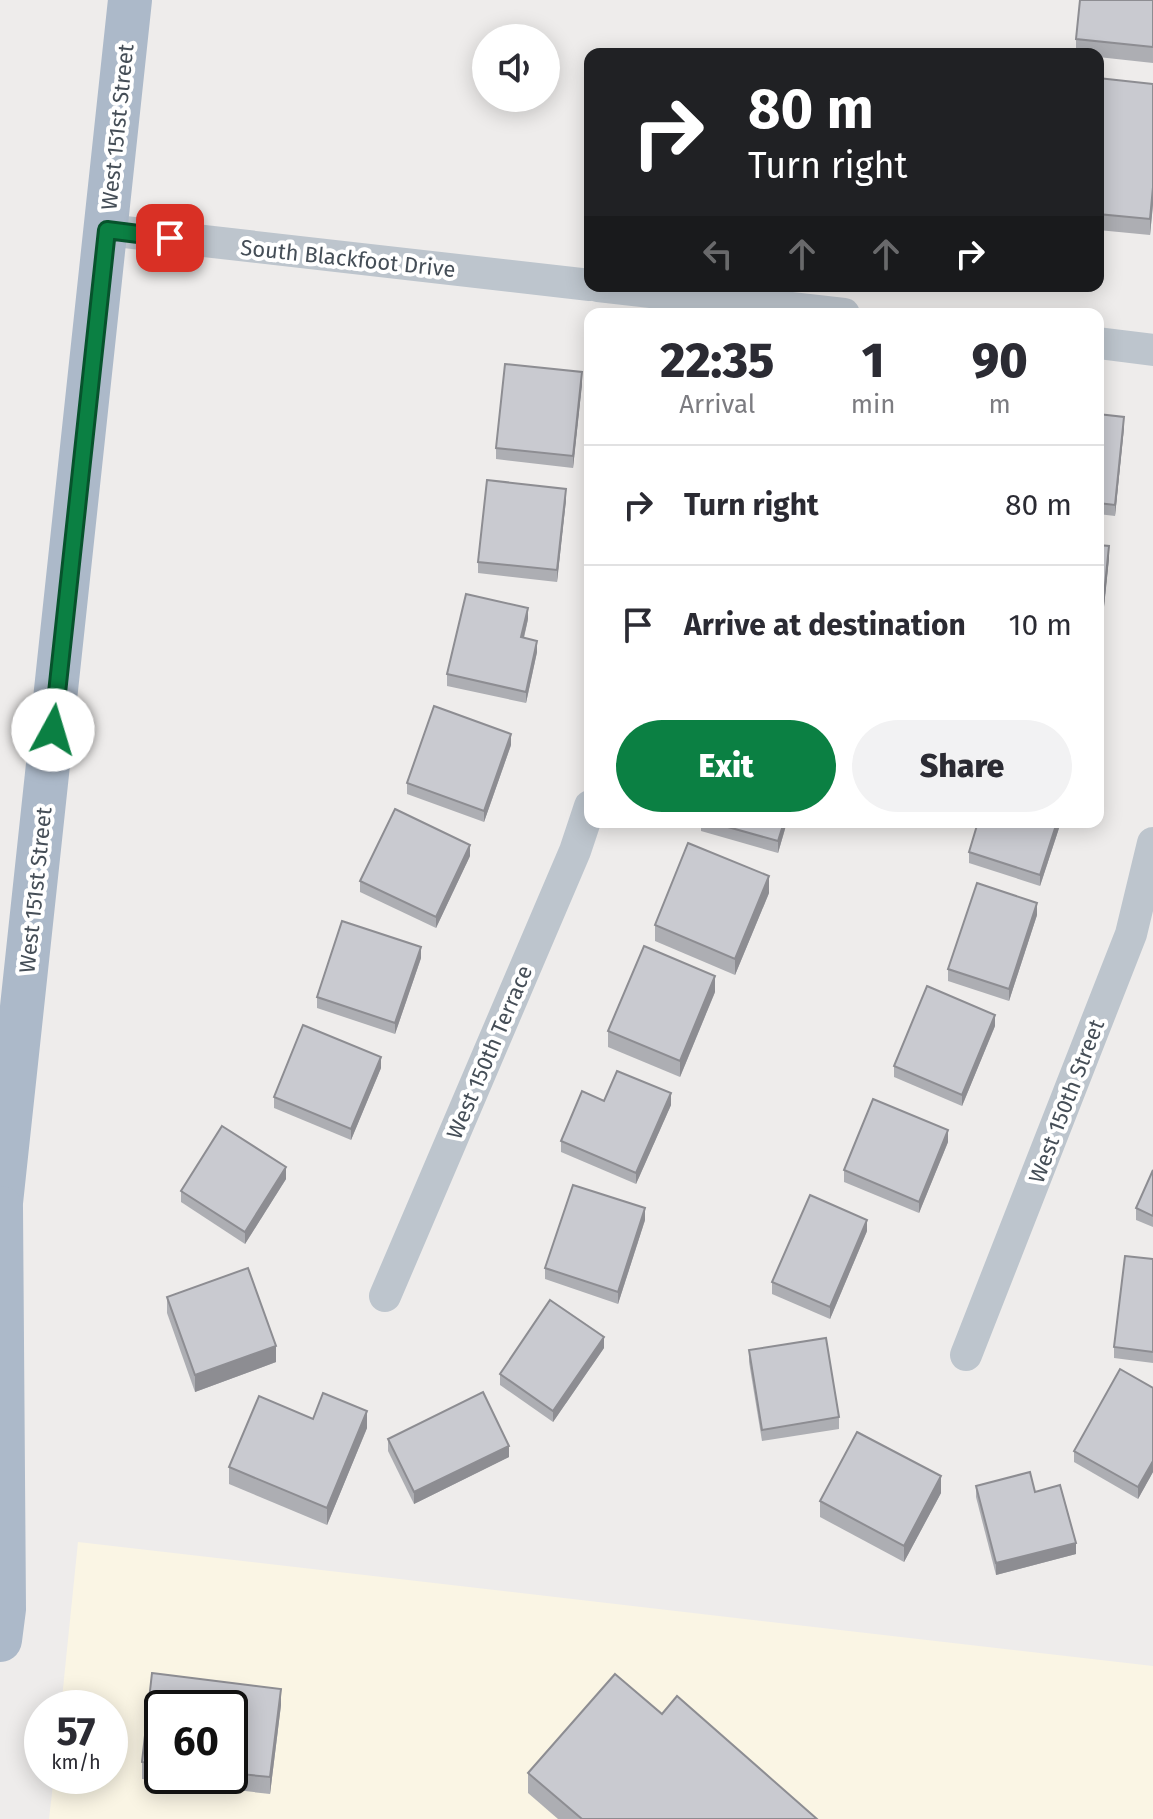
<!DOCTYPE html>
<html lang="en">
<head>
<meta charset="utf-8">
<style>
	:root { --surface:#fff; --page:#f2f2f3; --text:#2b2b33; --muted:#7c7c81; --line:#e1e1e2; --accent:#0b8043 }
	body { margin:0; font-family:"Fira Sans",sans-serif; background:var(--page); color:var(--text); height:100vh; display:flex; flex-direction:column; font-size:30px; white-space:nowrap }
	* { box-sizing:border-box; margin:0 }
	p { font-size:26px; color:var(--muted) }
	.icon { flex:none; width:44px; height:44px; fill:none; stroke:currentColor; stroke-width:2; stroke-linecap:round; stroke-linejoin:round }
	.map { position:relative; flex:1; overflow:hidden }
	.panel { position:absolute; left:584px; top:308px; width:520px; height:520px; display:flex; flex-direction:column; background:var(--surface); border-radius:16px; box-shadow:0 4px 20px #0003 }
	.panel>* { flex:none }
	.top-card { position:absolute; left:584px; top:48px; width:520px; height:244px; border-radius:16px; box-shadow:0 4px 20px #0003; background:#202124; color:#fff; overflow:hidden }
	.tools { position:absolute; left:472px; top:24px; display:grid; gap:16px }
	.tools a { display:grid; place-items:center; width:88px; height:88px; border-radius:50%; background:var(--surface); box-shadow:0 4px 20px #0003; font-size:40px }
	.speed { position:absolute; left:24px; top:1690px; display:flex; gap:16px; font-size:40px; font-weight:700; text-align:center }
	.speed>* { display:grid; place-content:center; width:104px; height:104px; border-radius:50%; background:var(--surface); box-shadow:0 4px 20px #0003; line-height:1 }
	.speed small { font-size:20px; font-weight:400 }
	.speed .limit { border:4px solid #111; border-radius:12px; background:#fff; color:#111 }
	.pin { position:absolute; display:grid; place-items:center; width:68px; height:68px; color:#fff; margin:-34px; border-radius:16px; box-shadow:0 4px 12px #0006 }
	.me { position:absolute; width:88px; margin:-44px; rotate:6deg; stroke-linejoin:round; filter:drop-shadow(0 0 6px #0008) }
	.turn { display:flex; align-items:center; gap:28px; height:168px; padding:0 32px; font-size:36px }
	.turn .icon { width:104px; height:104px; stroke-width:2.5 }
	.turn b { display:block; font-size:56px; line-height:68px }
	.lanes { display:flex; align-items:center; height:76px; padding:0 32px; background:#0003; justify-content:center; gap:40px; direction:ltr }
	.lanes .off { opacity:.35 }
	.eta { display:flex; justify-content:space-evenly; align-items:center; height:136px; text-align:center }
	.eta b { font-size:48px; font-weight:800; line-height:56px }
	.action { display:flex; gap:16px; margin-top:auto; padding:16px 32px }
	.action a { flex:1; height:92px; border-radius:48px; background:var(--accent); color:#fff; font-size:32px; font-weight:800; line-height:92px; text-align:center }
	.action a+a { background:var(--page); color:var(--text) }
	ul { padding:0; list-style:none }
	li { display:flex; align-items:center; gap:24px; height:120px; padding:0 32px; border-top:2px solid var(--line) }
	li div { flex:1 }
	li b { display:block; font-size:30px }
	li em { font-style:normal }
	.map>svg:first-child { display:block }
</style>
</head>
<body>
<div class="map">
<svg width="1153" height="1819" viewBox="0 0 1153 1819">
	<rect width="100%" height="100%" fill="#eeeceb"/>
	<path fill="#faf5e4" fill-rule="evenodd" d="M78,1542L1153,1666V1819H49L54,1776H110V1708H61ZM162,1708H230V1776H162Z"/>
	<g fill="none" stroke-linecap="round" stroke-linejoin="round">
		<g stroke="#bdc5cd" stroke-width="32">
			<path d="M107,230L590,285"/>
			<path d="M598,286L844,314"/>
			<path d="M1098,343L1153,350"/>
			<path d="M385,1296L575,851L590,806"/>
			<path d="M966,1355L1131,934L1153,843"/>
		</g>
		<g stroke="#acb9c9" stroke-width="44">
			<path d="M0,1212L130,0"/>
			<path d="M0,1640L4,1609L1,1208"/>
		</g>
	</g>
	<g fill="#adaeb3" fill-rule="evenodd">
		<path d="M1153,0V63L1098,57V54H1076V39Z"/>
		<path d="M1098,78L1153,84V204L1150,235L1098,230Z"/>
		<path d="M582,384L573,468L496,459V448Z"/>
		<path d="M1098,414L1124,428L1115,516L1098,514Z"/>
		<path d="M566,500L557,582L478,573V562Z"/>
		<path d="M1098,545L1109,558L1100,646L1098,645Z"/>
		<path d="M528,619L524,638L537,652L526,703L447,686V674Z"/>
		<path d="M511,745L484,822L407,794V783Z"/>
		<path d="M701,822H787L778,853L701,831Z"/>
		<path d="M978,822H1061L1040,886L969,863V852Z"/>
		<path d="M470,856L436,928L360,892V881Z"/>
		<path d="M769,893L735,975L655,941V925Z"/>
		<path d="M1037,915L1009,1001L948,981V969Z"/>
		<path d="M421,958L395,1034L317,1008V997Z"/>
		<path d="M715,992L680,1077L608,1047V1031Z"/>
		<path d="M995,1026L962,1106L894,1077V1066Z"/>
		<path d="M381,1068L351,1140L274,1108V1097Z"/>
		<path d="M604,1101L671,1105L636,1184L561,1152V1141Z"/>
		<path d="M948,1142L919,1213L844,1182V1170Z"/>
		<path d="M1153,1170V1227L1136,1220V1208Z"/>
		<path d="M286,1179L245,1244L181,1202V1191Z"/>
		<path d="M645,1220L618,1304L545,1279V1268Z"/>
		<path d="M867,1231L830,1319L772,1294V1282Z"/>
		<path d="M1153,1259V1363L1114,1358V1347Z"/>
		<path d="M167,1297L276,1362L195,1392L167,1313Z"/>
		<path d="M604,1348L553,1422L500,1385V1374Z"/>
		<path d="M749,1350L839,1417V1429L762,1441L749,1362Z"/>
		<path d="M1153,1388V1472L1138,1499L1074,1462V1451Z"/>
		<path d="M313,1419L367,1428L327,1525L229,1484V1467Z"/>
		<path d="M388,1439L509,1457L414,1504L388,1451Z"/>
		<path d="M976,1486L1035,1492L1076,1554L996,1575L976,1497Z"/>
		<path d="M941,1493L904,1562L820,1517V1501Z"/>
		<path d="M152,1673L281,1689V1705L270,1794L142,1779V1762ZM162,1708H230V1776H162Z"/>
		<path d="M662,1714L817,1819H558L528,1793V1773Z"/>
	</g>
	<g fill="#8d8d92">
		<path d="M1153,187V204L1150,235V219Z"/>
		<path d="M582,372V384L573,468V456Z"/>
		<path d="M1124,417V428L1115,516V505Z"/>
		<path d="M566,489V500L557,582V570Z"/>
		<path d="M1109,546V558L1100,646V634Z"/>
		<path d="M528,608V619L521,649V637Z"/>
		<path d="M537,641V652L526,703V692Z"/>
		<path d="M511,734V745L484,822V811Z"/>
		<path d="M784,822H787L778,853V841Z"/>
		<path d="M1057,822H1061L1040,886V875Z"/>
		<path d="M470,845V856L436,928V917Z"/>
		<path d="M769,876V893L735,975V959Z"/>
		<path d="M1037,903V915L1009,1001V989Z"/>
		<path d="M421,947V958L395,1034V1023Z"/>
		<path d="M715,976V992L680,1077V1061Z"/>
		<path d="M995,1015V1026L962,1106V1095Z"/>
		<path d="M381,1057V1068L351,1140V1129Z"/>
		<path d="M671,1093V1105L636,1184V1173Z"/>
		<path d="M948,1130V1142L919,1213V1202Z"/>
		<path d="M286,1167V1179L245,1244V1232Z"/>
		<path d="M645,1208V1220L618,1304V1292Z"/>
		<path d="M867,1220V1231L830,1319V1307Z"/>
		<path d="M604,1337V1348L553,1422V1411Z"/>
		<path d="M276,1346V1362L195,1392V1375Z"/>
		<path d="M367,1411V1428L327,1525V1508Z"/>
		<path d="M509,1446V1457L414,1504V1492Z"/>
		<path d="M1153,1461V1472L1138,1499V1487Z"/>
		<path d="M941,1476V1493L904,1562V1546Z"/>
		<path d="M1076,1543V1554L996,1575V1563Z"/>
		<path d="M281,1689V1705L270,1794V1777Z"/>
	</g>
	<g fill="#c9cad0" stroke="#8d8d92" stroke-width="2">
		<path d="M1080,0H1153V47L1076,39Z"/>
		<path d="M1098,78L1153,84V187L1150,219L1098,214Z"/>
		<path d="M505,364L582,372L573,456L496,448Z"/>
		<path d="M1098,414L1124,417L1115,505L1098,503Z"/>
		<path d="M487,480L566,489L557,570L478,562Z"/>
		<path d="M1098,545L1109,546L1100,634H1098Z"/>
		<path d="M466,594L528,608L521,637L537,641L526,692L447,674Z"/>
		<path d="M434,706L511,734L484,811L407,783Z"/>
		<path d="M395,809L470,845L436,917L360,881Z"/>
		<path d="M710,822H784L778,841Z"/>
		<path d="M978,822H1057L1040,875L969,852Z"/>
		<path d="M688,843L769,876L735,959L655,925Z"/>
		<path d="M977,883L1037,903L1009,989L948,969Z"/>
		<path d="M342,921L421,947L395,1023L317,997Z"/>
		<path d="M644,946L715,976L680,1061L608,1031Z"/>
		<path d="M927,986L995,1015L962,1095L894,1066Z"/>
		<path d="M303,1025L381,1057L351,1129L274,1097Z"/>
		<path d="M617,1071L671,1093L636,1173L561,1141L582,1091L604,1101Z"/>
		<path d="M873,1099L948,1130L919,1202L844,1170Z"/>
		<path d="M222,1126L286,1167L245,1232L181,1191Z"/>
		<path d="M1153,1170V1216L1136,1208Z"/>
		<path d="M573,1185L645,1208L618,1292L545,1268Z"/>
		<path d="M810,1195L867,1220L830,1307L772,1282Z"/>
		<path d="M1125,1256L1153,1259V1352L1114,1347Z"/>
		<path d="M248,1268L276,1346L195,1375L167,1297Z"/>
		<path d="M550,1300L604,1337L553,1411L500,1374Z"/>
		<path d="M826,1338L839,1417L762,1430L749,1350Z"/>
		<path d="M1120,1369L1153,1388V1461L1138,1487L1074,1451Z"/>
		<path d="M483,1392L509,1446L414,1492L388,1439Z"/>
		<path d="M323,1393L367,1411L327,1508L229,1467L259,1396L313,1419Z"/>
		<path d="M857,1432L941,1476L904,1546L820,1501Z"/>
		<path d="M1030,1472L1035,1492L1060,1485L1076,1543L996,1563L976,1486Z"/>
		<path d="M152,1673L281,1689L270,1777L230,1773V1708H162V1765L142,1762Z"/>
		<path d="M615,1674L662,1714L677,1696L817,1819H582L528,1773Z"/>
	</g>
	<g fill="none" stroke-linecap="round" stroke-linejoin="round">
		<defs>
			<path id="route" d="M53,730L107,230L170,238"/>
		</defs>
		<use href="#route" stroke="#07532c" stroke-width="20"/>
		<use href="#route" stroke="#0b8043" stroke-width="14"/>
	</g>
	<g text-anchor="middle" stroke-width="8" stroke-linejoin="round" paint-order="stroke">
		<g font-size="22" fill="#454e57" stroke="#fff">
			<text transform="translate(117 127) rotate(-84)" y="8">West 151st Street</text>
			<text transform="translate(348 258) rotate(6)" y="8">South Blackfoot Drive</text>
			<text transform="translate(35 890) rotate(-84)" y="8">West 151st Street</text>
			<text transform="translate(489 1052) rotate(-67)" y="8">West 150th Terrace</text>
			<text transform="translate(1066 1101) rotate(-69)" y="8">West 150th Street</text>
		</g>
	</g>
</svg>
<div class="tools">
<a><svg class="icon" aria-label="sound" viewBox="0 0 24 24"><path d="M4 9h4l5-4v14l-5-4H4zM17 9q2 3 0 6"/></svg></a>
</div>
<div class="speed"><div>57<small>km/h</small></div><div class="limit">60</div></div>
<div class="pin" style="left:170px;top:238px;background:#d93025"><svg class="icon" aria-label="arrive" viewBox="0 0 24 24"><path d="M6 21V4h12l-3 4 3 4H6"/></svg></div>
<svg class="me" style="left:53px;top:730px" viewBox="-20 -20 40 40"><circle r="19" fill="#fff"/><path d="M0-13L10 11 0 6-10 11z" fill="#0b8043"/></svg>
<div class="top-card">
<div class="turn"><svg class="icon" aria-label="right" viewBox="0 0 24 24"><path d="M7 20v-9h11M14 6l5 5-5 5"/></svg><div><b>80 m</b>Turn right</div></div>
<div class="lanes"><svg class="icon off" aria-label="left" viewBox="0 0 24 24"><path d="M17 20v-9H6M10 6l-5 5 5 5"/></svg><svg class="icon off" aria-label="ahead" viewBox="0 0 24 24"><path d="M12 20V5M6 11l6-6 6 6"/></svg><svg class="icon off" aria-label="ahead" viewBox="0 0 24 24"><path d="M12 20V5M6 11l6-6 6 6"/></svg><svg class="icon" aria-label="right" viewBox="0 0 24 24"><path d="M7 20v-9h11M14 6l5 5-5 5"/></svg></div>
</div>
<section class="panel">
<div class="eta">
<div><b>22:35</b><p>Arrival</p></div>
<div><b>1</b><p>min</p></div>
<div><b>90</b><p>m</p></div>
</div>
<ul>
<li><svg class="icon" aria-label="right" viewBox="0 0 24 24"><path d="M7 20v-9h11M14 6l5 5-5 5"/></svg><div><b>Turn right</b></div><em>80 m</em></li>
<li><svg class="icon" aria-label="arrive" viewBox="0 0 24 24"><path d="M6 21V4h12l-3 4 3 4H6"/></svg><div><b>Arrive at destination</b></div><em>10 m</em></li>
</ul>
<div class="action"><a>Exit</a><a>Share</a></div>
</section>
</div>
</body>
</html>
